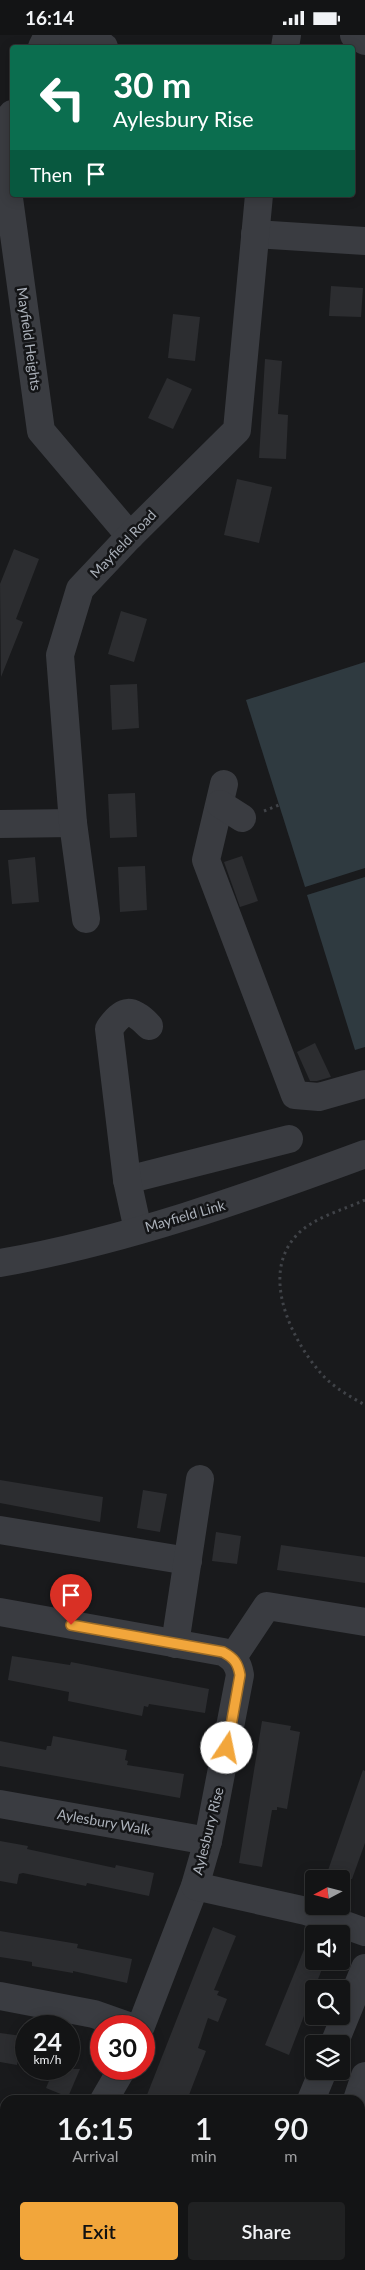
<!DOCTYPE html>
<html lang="en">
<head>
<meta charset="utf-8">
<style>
	:root { --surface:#131415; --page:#202122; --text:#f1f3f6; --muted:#9d9ea0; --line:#323334; --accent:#f2a63b }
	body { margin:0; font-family:Lato,sans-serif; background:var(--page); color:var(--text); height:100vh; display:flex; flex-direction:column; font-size:19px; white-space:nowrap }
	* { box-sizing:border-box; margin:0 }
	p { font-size:16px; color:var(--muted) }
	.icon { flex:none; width:28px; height:28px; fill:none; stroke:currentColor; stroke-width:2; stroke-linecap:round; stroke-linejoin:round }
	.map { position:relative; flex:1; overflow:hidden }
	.panel { position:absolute; left:0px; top:2060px; width:365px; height:175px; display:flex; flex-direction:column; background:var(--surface); border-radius:15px 15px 0 0; box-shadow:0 2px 12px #0003,0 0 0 1px var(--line) }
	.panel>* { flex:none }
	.banner { position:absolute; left:10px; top:10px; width:345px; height:152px; border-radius:5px; box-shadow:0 2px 12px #0003,0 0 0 1px var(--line); background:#0b6e4f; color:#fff; overflow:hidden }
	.needle { width:32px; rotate:263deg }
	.buttons { position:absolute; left:305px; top:1835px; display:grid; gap:10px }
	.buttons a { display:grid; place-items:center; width:45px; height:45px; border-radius:5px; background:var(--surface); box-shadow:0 2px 12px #0003,0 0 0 1px var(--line); font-size:25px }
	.speed { position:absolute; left:15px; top:1980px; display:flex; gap:10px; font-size:25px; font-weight:700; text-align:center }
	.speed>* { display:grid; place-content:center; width:65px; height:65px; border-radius:50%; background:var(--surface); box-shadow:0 2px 12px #0003,0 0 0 1px var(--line); line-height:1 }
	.speed small { font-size:12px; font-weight:400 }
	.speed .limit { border:8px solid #d22; background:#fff; color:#111 }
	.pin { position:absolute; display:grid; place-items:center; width:42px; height:42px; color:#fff; margin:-51px -21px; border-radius:50% 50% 50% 0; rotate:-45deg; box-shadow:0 0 5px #0007 }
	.pin .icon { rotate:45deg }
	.me { position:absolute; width:55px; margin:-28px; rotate:11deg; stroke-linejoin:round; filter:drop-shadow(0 0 4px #0008) }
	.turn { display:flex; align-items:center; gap:18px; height:105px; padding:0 20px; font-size:22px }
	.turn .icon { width:65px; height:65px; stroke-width:2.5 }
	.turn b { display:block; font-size:35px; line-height:42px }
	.then { display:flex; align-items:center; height:48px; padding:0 20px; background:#0003; gap:10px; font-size:19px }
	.eta { display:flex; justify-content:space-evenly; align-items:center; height:85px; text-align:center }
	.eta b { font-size:30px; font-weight:600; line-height:35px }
	.cta { display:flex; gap:10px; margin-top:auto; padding:10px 20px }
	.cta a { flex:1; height:58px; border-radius:5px; background:var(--accent); color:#111; font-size:20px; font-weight:600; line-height:58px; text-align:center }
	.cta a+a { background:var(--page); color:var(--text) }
	.status { display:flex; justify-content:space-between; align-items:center; height:35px; padding:0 25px; background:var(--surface); direction:ltr }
	.status svg { height:14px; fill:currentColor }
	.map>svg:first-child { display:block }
</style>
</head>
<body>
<div class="status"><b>16:14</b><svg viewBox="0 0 49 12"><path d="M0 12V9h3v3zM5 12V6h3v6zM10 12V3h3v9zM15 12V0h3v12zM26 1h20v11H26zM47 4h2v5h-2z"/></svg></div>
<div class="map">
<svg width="365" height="2235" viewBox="0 0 365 2235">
	<rect width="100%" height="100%" fill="#191a1c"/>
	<g fill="#2f3a40">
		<path d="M365,627V833L305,852L246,665Z"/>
		<path d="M365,842V1012L355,1015L307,860Z"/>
	</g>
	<g fill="#2c2d30">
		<path d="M331,251L363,253L361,282L329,281Z"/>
		<path d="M173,279L200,282L195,326L168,323Z"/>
		<path d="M265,324L282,326L278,379L288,380L286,424L259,423Z"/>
		<path d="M167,343L192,354L173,394L148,383Z"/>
		<path d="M237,444L272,452L259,508L224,500Z"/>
		<path d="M14,514L39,524L16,584L23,587L1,642L0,549Z"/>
		<path d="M121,576L147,584L134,627L108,619Z"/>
		<path d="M137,649L139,693L112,695L110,650Z"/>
		<path d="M135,758L137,802L110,803L108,759Z"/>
		<path d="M242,821L258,866L240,872L224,827Z"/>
		<path d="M35,822L39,867L12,869L8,825Z"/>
		<path d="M145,831L147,875L120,877L118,832Z"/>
		<path d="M315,1008L331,1042L317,1046H310L297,1017Z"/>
		<path d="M0,1445L103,1462L100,1487L0,1468Z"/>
		<path d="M143,1455L167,1459L160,1497L137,1493Z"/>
		<path d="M216,1497L241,1501L237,1529L212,1526Z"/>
		<path d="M281,1510L365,1522V1548L277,1535Z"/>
		<path d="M12,1621L70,1630L71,1627L209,1654L205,1678L149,1669L148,1672L144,1671L142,1681L68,1666L69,1657L8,1645Z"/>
		<path d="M262,1686L291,1691L290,1695L300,1697L287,1774L277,1772V1775H272L262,1832L239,1828Z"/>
		<path d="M53,1701L127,1715L125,1725L128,1726L127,1730L184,1739L180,1763L0,1731V1706L46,1715L47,1711H51Z"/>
		<path d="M363,1735L365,1736V1808L352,1844H325Z"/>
		<path d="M0,1806L28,1811L27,1814L115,1833L116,1830L154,1838L149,1861L87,1848L86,1851L23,1838L19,1839L17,1849L0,1846Z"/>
		<path d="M213,1892L236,1901L214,1955L219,1956L217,1960L227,1964L218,1987L208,1983L198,2013L206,2016L187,2065H145Z"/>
		<path d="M312,1895H314V1926H325L289,2020L265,2010Z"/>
		<path d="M0,1896L78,1909L77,1913L132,1924L127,1948L73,1936V1938L32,1931V1927L0,1922Z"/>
		<path d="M0,1998L22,2001L17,2030L0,2027Z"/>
		<path d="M54,2034H80L68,2062L46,2053Z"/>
	</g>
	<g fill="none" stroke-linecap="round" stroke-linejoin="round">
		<g stroke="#404348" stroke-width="3" stroke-dasharray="2.5 4" stroke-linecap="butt">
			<path d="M264,776L279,770"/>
			<path d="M365,1165C343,1175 311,1183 295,1202C261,1241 291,1303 319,1336C331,1351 349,1361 365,1370"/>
		</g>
		<g stroke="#3a3c41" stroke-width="28">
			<path d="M70,0L104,12"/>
			<path d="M354,0L365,6"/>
			<path d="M42,12L48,0"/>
			<path d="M285,12L287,0"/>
			<path d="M12,79L1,105L41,396L130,501"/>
			<path d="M255,199L365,206"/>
			<path d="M224,749L206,825L295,1060L319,1062L365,1049"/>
			<path d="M220,769L242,783"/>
			<path d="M0,789L73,788"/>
			<path d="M86,884L73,788L60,620L80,554L130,501L237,395L259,160"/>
			<path d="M127,1145L289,1104"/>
			<path d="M138,1195L127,1145L109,994C123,973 132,973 149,991"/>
			<path d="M0,1228C125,1206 246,1163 365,1119"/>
			<path d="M0,1495L188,1526"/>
			<path d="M0,1577L223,1617C234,1623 238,1628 240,1640L208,1806L195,1851L141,1991"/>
			<path d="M175,1609L200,1444"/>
			<path d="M233,1622L267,1571L365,1587"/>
			<path d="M0,1769L208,1806"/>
			<path d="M195,1851L306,1876L365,1897"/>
			<path d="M0,1961L94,1979L128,1991"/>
			<path d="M334,2009L365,1933"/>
			<path d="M104,2065L122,2034"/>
			<path d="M311,2065L323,2036"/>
			<path d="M357,2065L365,2041"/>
			<path d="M0,2129H5"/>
			<path d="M221,2230L225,2232L226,2230"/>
			<path d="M65,2235L67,2230"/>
			<path d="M170,2235L172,2230"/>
			<path d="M263,2235L266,2230"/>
		</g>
	</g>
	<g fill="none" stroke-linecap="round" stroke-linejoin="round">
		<defs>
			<path id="route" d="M71,1590L223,1617C234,1623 238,1628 240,1640L227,1713"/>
		</defs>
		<use href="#route" stroke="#9d6c26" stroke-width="12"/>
		<use href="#route" stroke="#f2a63b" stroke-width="9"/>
	</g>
	<g text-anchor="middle" stroke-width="5" stroke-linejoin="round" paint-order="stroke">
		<g font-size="14" fill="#acb2bb" stroke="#141517">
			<text transform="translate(29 304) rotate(82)" y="5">Mayfield Heights</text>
			<text transform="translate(123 509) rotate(-46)" y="5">Mayfield Road</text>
			<text transform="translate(185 1181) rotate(-16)" y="5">Mayfield Link</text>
			<text transform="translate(104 1787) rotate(10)" y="5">Aylesbury Walk</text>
			<text transform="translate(208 1796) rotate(-76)" y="5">Aylesbury Rise</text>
		</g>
	</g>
</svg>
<div class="buttons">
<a><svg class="needle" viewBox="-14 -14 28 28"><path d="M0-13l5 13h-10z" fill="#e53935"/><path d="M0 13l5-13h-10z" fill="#9d9ea0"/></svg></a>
<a><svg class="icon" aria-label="sound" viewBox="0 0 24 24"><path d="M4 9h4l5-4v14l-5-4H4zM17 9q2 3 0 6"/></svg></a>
<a><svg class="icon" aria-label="search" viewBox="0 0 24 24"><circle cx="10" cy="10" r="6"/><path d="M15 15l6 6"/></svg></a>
<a><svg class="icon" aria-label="layers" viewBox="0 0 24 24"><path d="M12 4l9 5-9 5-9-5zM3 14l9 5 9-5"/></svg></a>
</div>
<div class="speed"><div>24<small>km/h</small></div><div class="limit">30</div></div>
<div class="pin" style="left:71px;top:1590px;background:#d93025"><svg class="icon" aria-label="arrive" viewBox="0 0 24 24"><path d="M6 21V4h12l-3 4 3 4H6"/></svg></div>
<svg class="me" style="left:227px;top:1713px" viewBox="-20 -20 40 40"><circle r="19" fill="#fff"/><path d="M0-13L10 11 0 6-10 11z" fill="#f2a63b"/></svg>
<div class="banner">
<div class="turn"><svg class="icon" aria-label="left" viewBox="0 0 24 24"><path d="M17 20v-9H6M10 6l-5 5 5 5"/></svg><div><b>30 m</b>Aylesbury Rise</div></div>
<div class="then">Then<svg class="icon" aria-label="arrive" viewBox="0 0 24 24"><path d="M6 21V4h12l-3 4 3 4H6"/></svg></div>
</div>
<section class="panel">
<div class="eta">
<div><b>16:15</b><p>Arrival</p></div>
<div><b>1</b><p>min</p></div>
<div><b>90</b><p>m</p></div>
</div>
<div class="cta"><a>Exit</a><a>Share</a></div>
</section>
</div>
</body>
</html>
